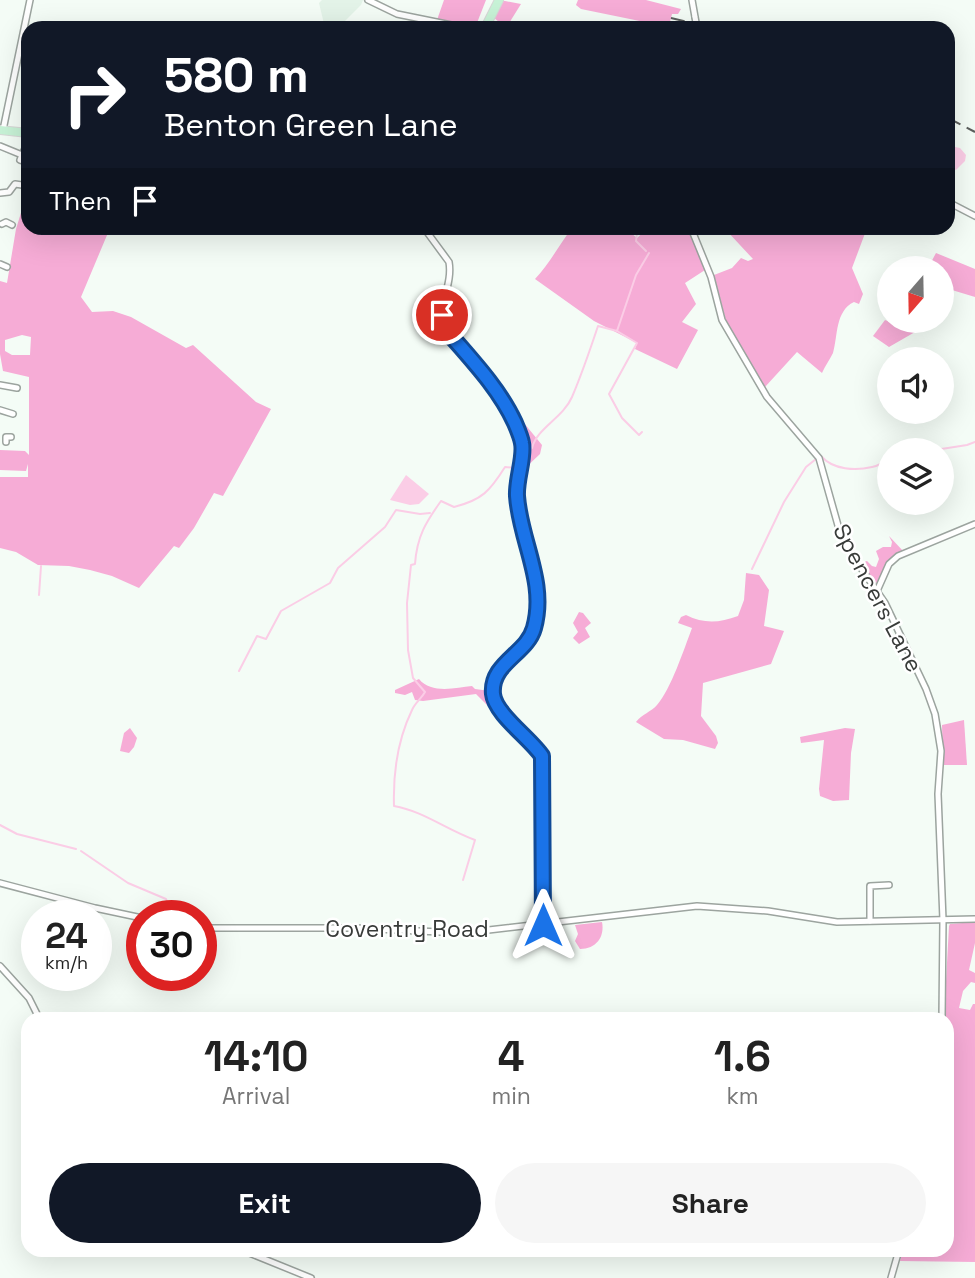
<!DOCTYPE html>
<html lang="en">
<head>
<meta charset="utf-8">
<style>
	:root { --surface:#fff; --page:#f6f6f6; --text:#222; --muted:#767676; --accent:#111827 }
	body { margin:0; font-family:"Space Grotesk",sans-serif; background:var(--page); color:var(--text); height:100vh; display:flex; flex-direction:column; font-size:26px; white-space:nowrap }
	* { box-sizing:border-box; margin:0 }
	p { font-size:23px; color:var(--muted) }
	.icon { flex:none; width:38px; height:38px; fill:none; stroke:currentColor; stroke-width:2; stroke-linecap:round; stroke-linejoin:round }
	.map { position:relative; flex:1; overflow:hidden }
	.drawer { position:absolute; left:21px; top:1012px; width:933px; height:245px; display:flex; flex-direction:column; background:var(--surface); border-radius:21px; box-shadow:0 7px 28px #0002 }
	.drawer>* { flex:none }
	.hud { position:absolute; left:21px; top:21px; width:934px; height:214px; border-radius:21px; box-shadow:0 7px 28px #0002; background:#111827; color:#fff; overflow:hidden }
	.needle { width:46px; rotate:200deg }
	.buttons { position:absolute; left:877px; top:256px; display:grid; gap:14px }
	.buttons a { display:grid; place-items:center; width:77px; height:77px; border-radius:50%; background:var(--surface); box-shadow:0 7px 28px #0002; font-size:35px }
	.speed { position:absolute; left:21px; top:900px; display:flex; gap:14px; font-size:35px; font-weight:700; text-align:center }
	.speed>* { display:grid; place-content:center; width:91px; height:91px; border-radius:50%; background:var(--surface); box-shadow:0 7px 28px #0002; line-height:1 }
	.speed small { font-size:18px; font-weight:400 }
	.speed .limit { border:10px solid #d22; background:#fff; color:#111 }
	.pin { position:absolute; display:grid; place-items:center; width:60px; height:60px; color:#fff; margin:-30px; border:4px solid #fff; border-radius:50%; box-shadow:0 2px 7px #0007 }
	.me { position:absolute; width:77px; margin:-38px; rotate:0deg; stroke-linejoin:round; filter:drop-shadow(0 0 5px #0008) }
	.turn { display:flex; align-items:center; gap:24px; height:147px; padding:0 28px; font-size:32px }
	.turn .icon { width:91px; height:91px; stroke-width:2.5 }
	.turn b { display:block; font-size:49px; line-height:60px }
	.then { display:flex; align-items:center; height:66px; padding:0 28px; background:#0003; gap:14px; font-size:26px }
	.eta { display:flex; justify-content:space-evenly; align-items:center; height:119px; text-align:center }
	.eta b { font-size:42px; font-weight:600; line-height:49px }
	.cta { display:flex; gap:14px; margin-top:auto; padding:14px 28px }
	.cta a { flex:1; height:80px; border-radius:42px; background:var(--accent); color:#fff; font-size:28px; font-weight:600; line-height:80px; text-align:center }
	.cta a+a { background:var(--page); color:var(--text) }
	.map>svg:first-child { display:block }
</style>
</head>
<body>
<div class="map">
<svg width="975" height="1278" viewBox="0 0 975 1278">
	<rect width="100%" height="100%" fill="#f4fcf6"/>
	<path fill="#e3f3e8" d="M322,0H363L361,5L345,21V27L325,28L319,3Z"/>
	<g fill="#f6acd6" fill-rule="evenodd">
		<path d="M444,0H486L475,28L437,20Z"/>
		<path d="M500,0L521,4L506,28L493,17Z"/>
		<path d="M578,0H646L681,9L678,14H672L670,22L695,28H674L581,9L576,5Z"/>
		<path d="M28,190V228H110L81,297L92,312L113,311L131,317L186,348L193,345L256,402L271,409L223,496L214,493L194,528L179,548L174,546L139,588L112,576L90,570L69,566L38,565L16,552L0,548V477H28V464L26,471L0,470V450L25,451L29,455V377L3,371L0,354V281L7,283L16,229ZM22,335L31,337L30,355H12L5,351V340Z"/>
		<path d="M572,228H625L637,238L648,228H664L666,230L669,228H689L705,270L685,283L696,304L682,322L698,330L677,369L635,349L637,343L594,321L535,279C550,263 559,245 572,228Z"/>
		<path d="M718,228H772L778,233L782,228H867L852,268L863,294L859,304L854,302C835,311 838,336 833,353C830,359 825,366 822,373L797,352L765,387L726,321L714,275L732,268L741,258L748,261L753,259L726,230Z"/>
		<path d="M936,253L975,269V297L942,287V268H928Z"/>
		<path d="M885,320L914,332H915L889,347L873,336Z"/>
		<path d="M506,401L542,445L540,454L521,472L527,443Z"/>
		<path d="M889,536L904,552L886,566L876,584L861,563L867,561L872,566L876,567L879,559L876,551L883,547H891L892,542Z"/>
		<path d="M746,573L759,575L769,590L764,626L784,631L771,664L703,683L701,716L716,736L718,743L715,749L683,740L664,739L636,722C642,714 651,712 657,705C671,689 684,649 692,628L678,623L681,617L686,615C704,624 719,623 738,616L744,600Z"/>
		<path d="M579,612L583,613L591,623L585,628L590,637L579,644L573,638L578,632L573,623Z"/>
		<path d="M419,679C431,694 455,688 472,686L475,689L490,691L494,704L507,719L490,708L476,694L423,701L415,700L412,692L405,695L395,693V690Z"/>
		<path d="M964,720L967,765H943L942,725Z"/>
		<path d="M130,728L137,738L134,747L129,753L120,751L124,733Z"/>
		<path d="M845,728L855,729L851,753L849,800L833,801L820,796L819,789L824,740L801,743L800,737Z"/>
		<path d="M602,922C605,937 596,949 580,949L575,941L578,934L575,925Z"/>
		<path d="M975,922V943L969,970L975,973V983L971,982L963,991L959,1008L970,1010L973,1004H975V1262L900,1261L903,1250H947V1018H944L949,926L950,924Z"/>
	</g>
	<g fill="#fbcde6">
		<path d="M955,147L960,148L966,155L965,161L956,170L948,166L949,151Z"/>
		<path d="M406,475L429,494L419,504L410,505L390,500Z"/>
	</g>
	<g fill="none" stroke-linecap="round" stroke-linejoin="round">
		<g stroke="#fbcde6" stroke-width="2">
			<path d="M935,28L939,24"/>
			<path d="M637,233L636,241L646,251"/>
			<path d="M617,331L637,343L609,394L622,418L639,435L642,432"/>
			<path d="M915,450H926"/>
			<path d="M935,450L967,445L975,442"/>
			<path d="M821,456C833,470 856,471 872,467C879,466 882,462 889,461"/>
			<path d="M522,465L525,451L532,448C537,428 563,418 572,397C581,376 590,350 598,326L617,331L636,275L649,253"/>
			<path d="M752,569L784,502L806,467L816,459"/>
			<path d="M39,595L41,566"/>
			<path d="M239,671L257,636L266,639L281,611L330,583L338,568L385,527L396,510L420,514L430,513"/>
			<path d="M0,825L17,834L76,849"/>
			<path d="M81,851L128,883L166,899L168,904L163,915"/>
			<path d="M463,880L475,840C447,830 423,811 394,806C393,774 398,739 412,710C415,703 421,699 425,692L413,678L408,650L407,603L411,565L415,564C417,536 426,522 441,501L454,507C482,500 490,491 505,467L516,468"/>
		</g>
		<defs>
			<g id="minor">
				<path d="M368,0L397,14L466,28"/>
				<path d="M692,0L695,17"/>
				<path d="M3,130L30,0"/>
				<path d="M0,146L22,155L26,146L28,147"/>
				<path d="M22,155L20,160L28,162"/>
				<path d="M0,193L9,192L15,184L22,185"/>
				<path d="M948,202L975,216"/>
				<path d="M2,224L6,222L12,225"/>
				<path d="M424,228L449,262C453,284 438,305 443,326L505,404L523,444L517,477V499L535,571L536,617L533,632L528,640L499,670L494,681L493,695L499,708L542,756L543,925"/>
				<path d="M691,228L711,277L722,320L767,397L819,458L839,529L854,558L885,603L926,689L935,714L941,751L938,794L943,920L942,1018"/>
				<path d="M0,264L7,267"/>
				<path d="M0,385L17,388"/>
				<path d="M0,410L13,414"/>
				<path d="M6,442V437H11"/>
				<path d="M877,591L889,564L898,556L975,524"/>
				<path d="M0,883L95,908L142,918"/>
				<path d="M870,921V886L889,885"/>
				<path d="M201,928H354L440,932L480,931L697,906L768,911L837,922L975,919"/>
				<path d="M0,966L29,998L39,1018"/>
				<path d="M242,1250L311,1278"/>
				<path d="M891,1278L899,1250"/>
			</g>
			<g id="major">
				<path d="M485,28L499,0"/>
				<path d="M0,130L28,133"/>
			</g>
		</defs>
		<use href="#minor" stroke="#9ca49f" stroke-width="8"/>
		<use href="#major" stroke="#d7d8d7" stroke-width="10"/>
		<use href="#minor" stroke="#fff" stroke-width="5"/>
		<use href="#major" stroke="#c7f2d6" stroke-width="8"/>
		<g stroke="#5c5f5d" stroke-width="2" stroke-dasharray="14 7" stroke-linecap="butt">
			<path d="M671,18L712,28"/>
			<path d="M948,118L975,132"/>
		</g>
		<defs>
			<path id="minor-bridge" d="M695,17L697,28"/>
		</defs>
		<use href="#minor-bridge" stroke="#9ca49f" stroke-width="8" stroke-linecap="butt"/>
		<use href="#minor-bridge" stroke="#fff" stroke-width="5"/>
	</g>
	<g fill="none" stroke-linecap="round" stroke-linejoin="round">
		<defs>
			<path id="route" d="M442,315L445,329C470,358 499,388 515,423C518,430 521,437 522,443C525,457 516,479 517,496C520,541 547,582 534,628C527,654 490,663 493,694C495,714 531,739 542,756L543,925"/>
		</defs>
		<use href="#route" stroke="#114b97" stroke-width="18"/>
		<use href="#route" stroke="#1a73e8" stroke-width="12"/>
	</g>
	<g text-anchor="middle" stroke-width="5" stroke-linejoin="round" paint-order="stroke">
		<g font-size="23" fill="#383b39" stroke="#fff">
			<text transform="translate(878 598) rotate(62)" y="8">Spencers Lane</text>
			<text x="407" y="937">Coventry Road</text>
		</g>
	</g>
</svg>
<div class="buttons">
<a><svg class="needle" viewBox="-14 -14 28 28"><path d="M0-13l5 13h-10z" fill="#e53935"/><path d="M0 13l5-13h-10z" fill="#767676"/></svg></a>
<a><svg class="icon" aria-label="sound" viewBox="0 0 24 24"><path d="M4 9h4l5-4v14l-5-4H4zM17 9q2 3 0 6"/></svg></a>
<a><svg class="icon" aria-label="layers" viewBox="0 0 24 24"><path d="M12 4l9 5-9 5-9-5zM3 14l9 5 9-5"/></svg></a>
</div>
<div class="speed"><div>24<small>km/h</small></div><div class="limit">30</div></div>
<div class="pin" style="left:442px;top:315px;background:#d93025"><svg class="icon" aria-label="arrive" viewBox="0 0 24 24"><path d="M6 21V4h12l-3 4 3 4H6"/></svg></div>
<svg class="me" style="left:543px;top:925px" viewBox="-20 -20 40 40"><path d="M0-17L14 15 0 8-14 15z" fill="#1a73e8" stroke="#fff" stroke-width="4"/></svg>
<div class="hud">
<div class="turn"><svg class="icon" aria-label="right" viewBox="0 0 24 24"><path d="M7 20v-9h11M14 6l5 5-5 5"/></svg><div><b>580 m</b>Benton Green Lane</div></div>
<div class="then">Then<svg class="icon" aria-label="arrive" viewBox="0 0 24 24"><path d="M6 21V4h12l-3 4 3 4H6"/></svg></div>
</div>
<section class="drawer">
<div class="eta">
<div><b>14:10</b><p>Arrival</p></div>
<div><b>4</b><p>min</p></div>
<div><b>1.6</b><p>km</p></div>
</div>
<div class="cta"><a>Exit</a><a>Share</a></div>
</section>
</div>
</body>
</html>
